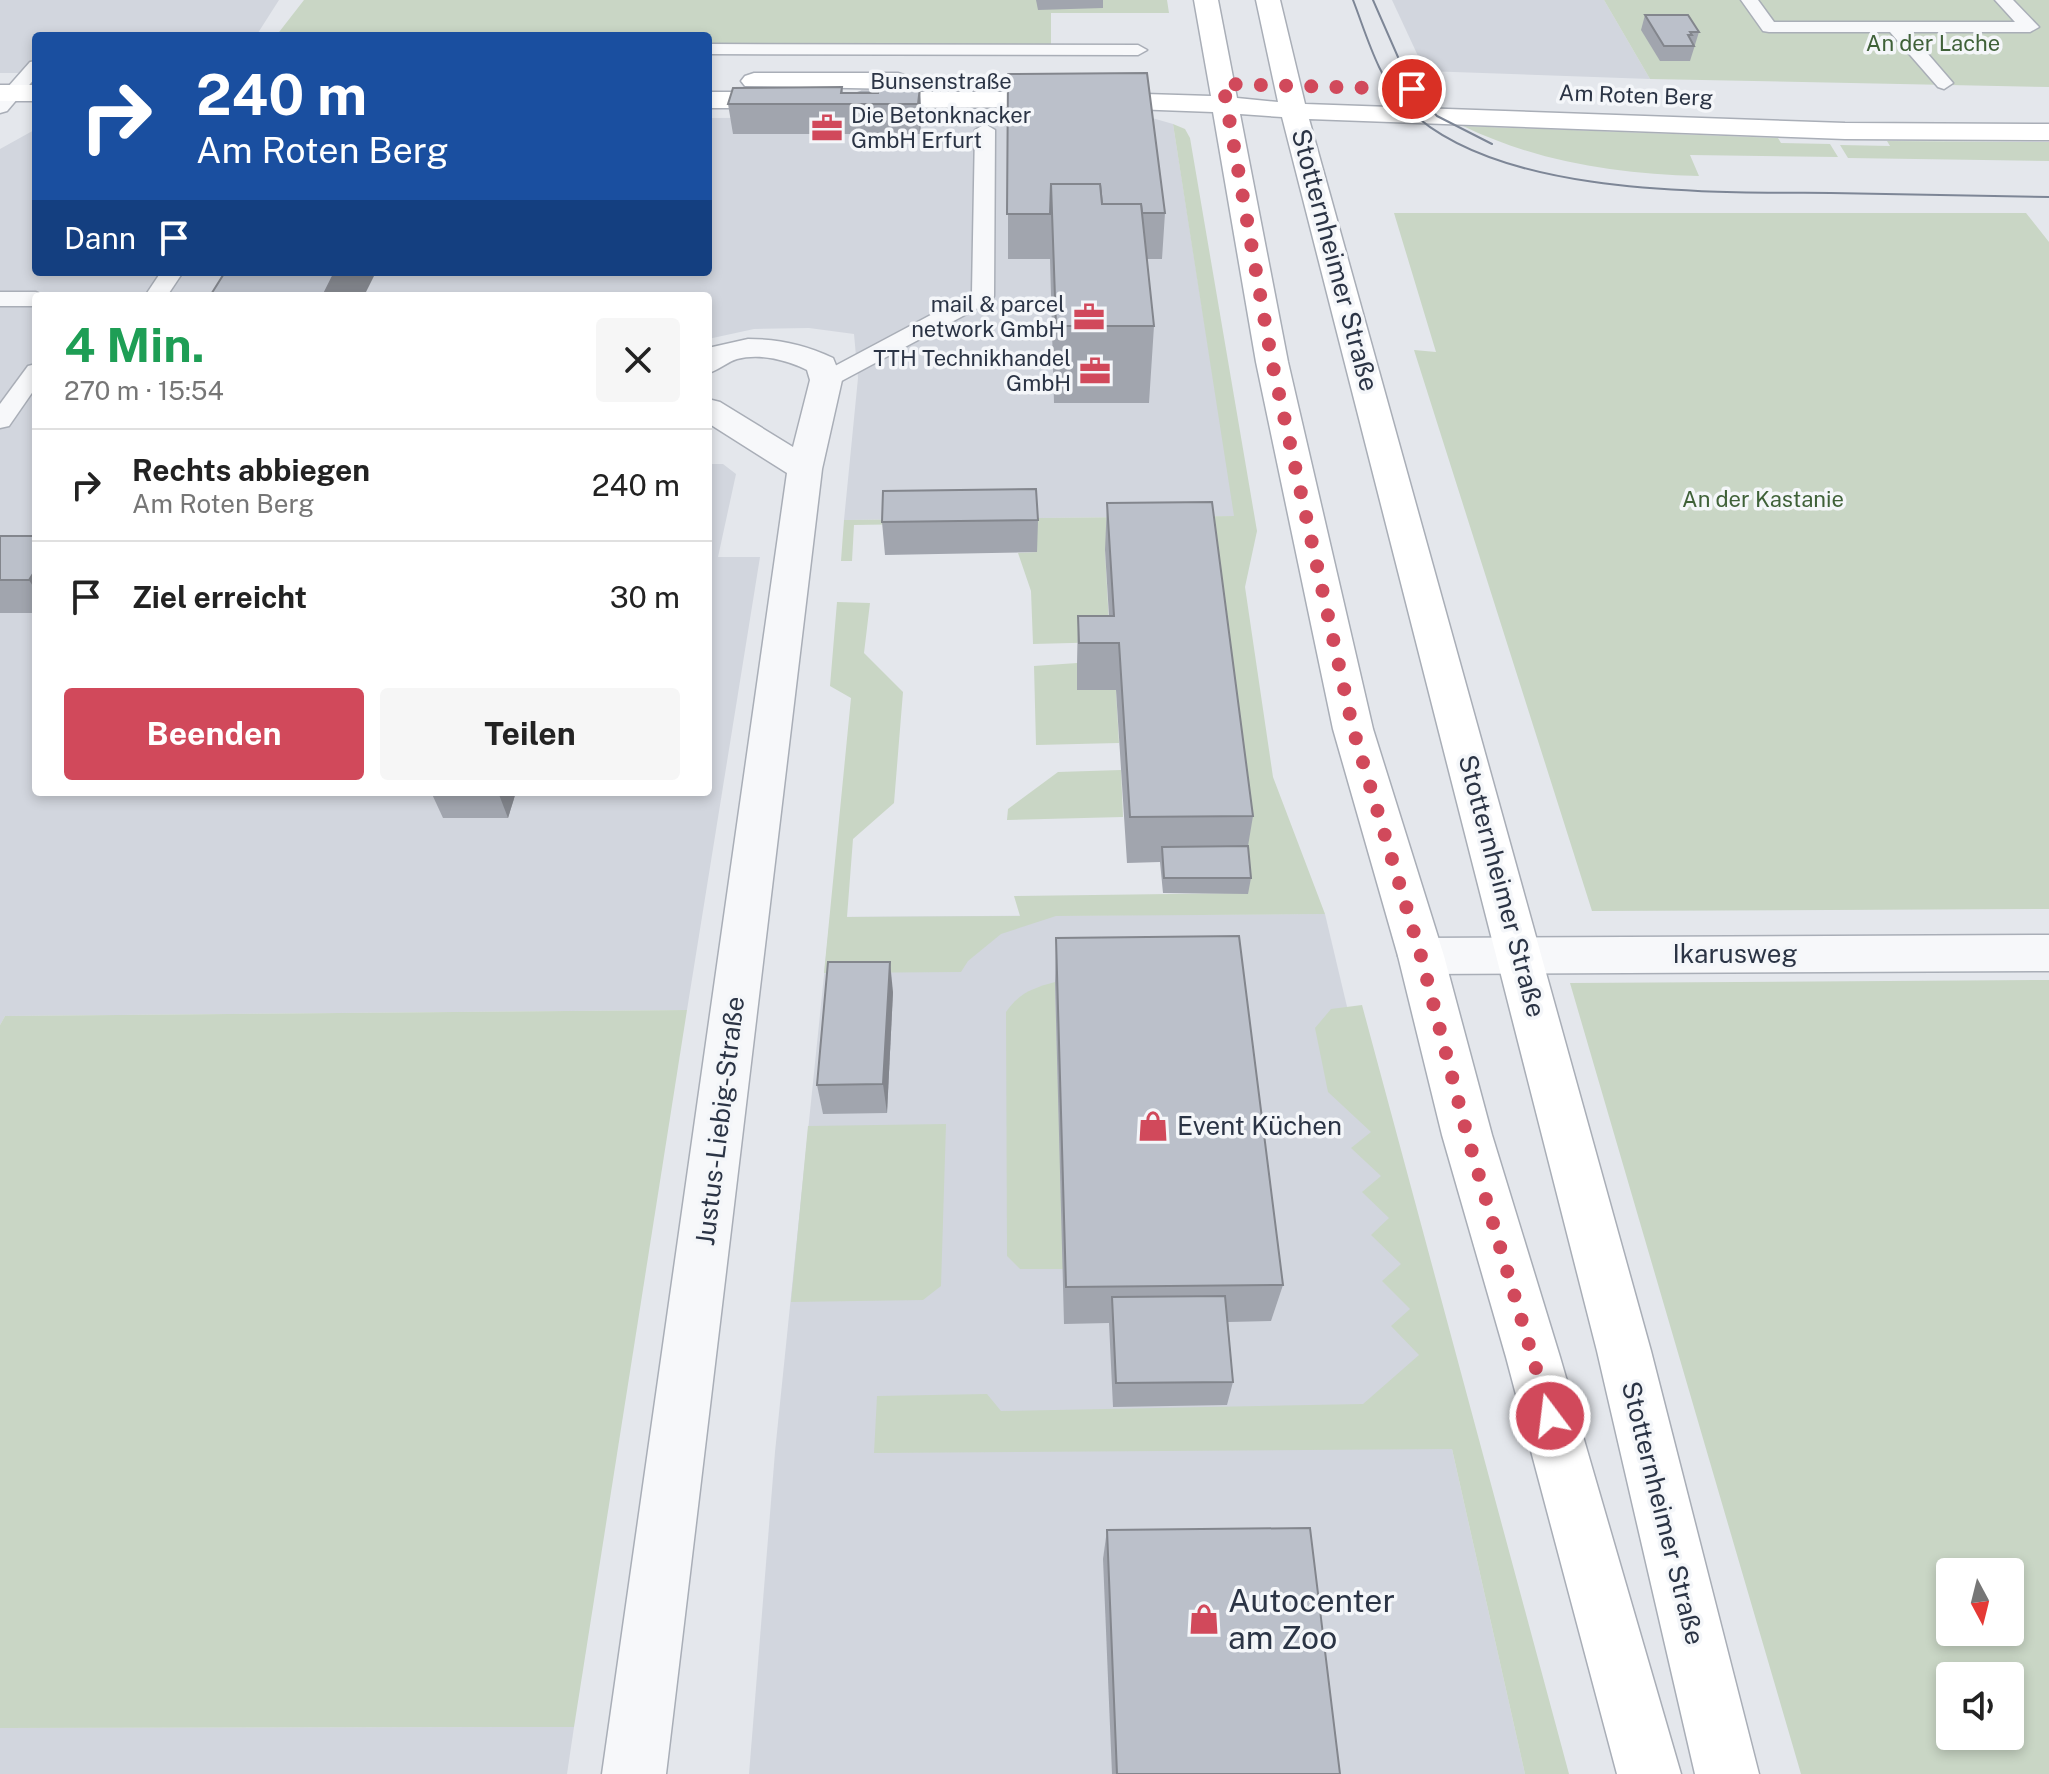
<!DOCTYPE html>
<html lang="de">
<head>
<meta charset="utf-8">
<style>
	:root { --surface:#fff; --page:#f6f6f6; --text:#222; --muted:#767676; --line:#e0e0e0; --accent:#d1495b }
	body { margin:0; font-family:"Public Sans",sans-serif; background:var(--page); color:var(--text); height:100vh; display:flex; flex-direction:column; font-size:30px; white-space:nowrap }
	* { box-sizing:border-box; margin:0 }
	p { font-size:26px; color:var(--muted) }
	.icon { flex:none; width:44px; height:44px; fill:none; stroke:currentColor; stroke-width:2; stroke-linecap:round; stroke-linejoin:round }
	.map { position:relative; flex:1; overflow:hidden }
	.panel { position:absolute; left:32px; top:292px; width:680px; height:504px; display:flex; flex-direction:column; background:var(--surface); border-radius:8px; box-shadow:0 4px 12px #0003 }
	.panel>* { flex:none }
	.top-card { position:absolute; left:32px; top:32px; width:680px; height:244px; border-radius:8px; box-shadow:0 4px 12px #0003; background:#1a4fa0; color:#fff; overflow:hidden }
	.needle { width:52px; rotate:173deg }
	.fabs { position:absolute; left:1936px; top:1558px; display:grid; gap:16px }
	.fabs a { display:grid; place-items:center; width:88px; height:88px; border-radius:8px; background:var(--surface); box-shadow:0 4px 12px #0003; font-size:40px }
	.pin { position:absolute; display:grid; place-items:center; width:68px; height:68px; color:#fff; margin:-34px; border:4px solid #fff; border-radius:50%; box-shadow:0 2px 8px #0007 }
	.me { position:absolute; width:88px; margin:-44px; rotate:345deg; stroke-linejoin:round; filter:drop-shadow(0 0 6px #0008) }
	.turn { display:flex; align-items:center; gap:28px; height:168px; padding:0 32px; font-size:36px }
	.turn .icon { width:104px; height:104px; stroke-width:2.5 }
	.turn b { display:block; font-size:56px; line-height:68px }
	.then { display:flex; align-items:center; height:76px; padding:0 32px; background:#0003; gap:16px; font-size:30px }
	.round { display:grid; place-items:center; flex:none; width:84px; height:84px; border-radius:8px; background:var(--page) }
	.headline { display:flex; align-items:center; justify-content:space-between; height:136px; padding:0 32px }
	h1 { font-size:48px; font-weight:700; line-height:60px; color:#1e9e55 }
	.primary-button { display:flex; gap:16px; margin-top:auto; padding:16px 32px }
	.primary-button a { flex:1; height:92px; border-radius:8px; background:var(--accent); color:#fff; font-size:32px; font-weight:700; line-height:92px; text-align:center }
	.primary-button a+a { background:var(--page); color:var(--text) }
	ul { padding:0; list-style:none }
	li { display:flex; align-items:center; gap:24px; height:112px; padding:0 32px; border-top:2px solid var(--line) }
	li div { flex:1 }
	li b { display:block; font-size:30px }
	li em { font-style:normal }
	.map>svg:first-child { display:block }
</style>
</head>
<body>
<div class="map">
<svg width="2049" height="1774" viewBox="0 0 2049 1774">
	<rect width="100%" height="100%" fill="#e4e7ec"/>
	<g fill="#d2d6de">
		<path d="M0,0H279L256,36H36V73H0Z"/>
		<path d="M1392,0H1604L1650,79L1425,71Z"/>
		<path d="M1145,116L1173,124L1235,516L844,520L858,378L854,334L809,328L754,329L708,339V296H36V792H708V464H723L736,474L718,557H760L687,1010L5,1016L0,1025V149L36,129V272H708V118Z"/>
		<path d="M1325,914L1452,1449L1525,1774H749L775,1452L830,917Z"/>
		<path d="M574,1727L567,1774H0V1728Z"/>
	</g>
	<g fill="#c9d6c5" fill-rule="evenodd">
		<path d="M304,0H1167L1169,13H1051V49H708V36H276Z"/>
		<path d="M1604,0H2049V87L1650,79Z"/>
		<path d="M1173,124L1185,129L1190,138L1257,531L1245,587L1273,777L1325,914L1056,916L1001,934L968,961L961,972L824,973L851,698L830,686L837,602L870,603L864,653L903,692L894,803L853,839L847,917L1020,916L1014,896L1248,893L1105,550L1110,642L1033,644L1031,591L1018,553L1037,552L1035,522L854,525L852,561H841L844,520L1234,516Z"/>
		<path d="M1463,126L1778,138L1781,143L1830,144L1838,157L1690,155L1699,176C1616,174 1538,162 1463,126Z"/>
		<path d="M1887,141L2049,142V161L1848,158L1840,145L1890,146Z"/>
		<path d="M1394,213H2026L2049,242V909L1592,911L1414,350L1436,352Z"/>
		<path d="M1077,663L1078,690H1116L1119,743L1036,745L1034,666Z"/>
		<path d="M1121,770L1123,817L1007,820L1008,809L1058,772Z"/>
		<path d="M2049,980V1774H1801L1570,983ZM1950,1572H2010V1632H1950ZM1950,1676H2010V1736H1950Z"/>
		<path d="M1055,982L1063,1269H1020L1007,1256L1006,1012C1019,993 1033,988 1055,982Z"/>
		<path d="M1362,1005L1569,1774H1525L1452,1449L874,1453L877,1396L987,1394L1001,1411L1363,1404L1419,1355L1391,1326L1410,1309L1382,1281L1401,1264L1371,1235L1389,1218L1362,1192L1381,1176L1351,1148L1371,1132L1328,1092L1315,1028L1331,1009Z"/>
		<path d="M687,1010L574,1727L0,1728V1025L5,1016Z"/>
		<path d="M946,1124L941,1286L923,1300L791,1302L808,1126Z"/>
	</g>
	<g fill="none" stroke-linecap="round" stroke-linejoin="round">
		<defs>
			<g id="service">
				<path d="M1741,0H1758L1774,22H2015L1995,0H2013L2039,27L2030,32H1909L1953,83L1944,89L1938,87L1890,32H1769L1763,31Z"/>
				<path d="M708,44L1138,45L1147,50L1138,55L708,54Z"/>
				<path d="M36,61V77L7,111L0,113V96L30,62Z"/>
				<path d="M985,124L995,130L994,296L991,301L834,385H818L814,380L818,375L972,293L975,130Z"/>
				<path d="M161,272H183L167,296H145Z"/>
				<path d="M0,292H36L45,296H36V306H0Z"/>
				<path d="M36,364V387L9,426L0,428V404L28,366Z"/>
			</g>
			<g id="minor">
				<path d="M748,339C778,339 806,345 833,358L842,380L822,469L666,1774H602L787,473L708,423V399L720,402L793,447L810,380L807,370C787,360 760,353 737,359C727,362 719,370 708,373V348Z"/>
				<path d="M2049,935V971L1421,974L1405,969L1398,956L1405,943L1421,938Z"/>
			</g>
			<g id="secondary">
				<path d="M1194,0H1218L1237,98L1278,102L1256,0H1280L1305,104L1845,123L2049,124V140L1845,139L1309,119L1651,1351L1759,1774H1695L1597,1351L1282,117L1240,114L1288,362L1373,729L1444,956L1492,1135L1560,1357L1681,1774H1617L1506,1357L1442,1135L1398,956L1333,729L1256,362L1213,112L1079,107L862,108L853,105L849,100L853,95L862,92H1079L1211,96Z"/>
				<path d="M754,73H898L907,76L911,81L907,86L898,89L745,86L741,81L745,76Z"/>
				<rect x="0" y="85" width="36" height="16"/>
				<path d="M708,92H790L799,95L803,100L799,105L790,108H708Z"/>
			</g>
		</defs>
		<use href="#service" stroke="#a9aeb7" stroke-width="3"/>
		<use href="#minor" stroke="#a9aeb7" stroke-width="3"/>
		<use href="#secondary" stroke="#a9aeb7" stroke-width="3"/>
		<use href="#service" fill="#f7f8fa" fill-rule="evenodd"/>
		<use href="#minor" fill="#f7f8fa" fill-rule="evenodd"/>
		<use href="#secondary" fill="#fff" fill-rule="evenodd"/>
		<g stroke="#7d8696" stroke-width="2">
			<path d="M1353,0C1367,36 1378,79 1407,108C1498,198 1710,192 1831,193C1904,194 1976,196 2049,197"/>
			<path d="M1373,0L1412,89L1437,116L1492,144"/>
		</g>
	</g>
	<g fill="#a1a5ae">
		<path d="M1036,0H1103V8L1038,10Z"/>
		<path d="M1645,15L1699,32L1690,61H1660L1641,30Z"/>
		<path d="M1008,74L1165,213L1162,259H1147L1154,326L1149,403H1054L1050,259H1008Z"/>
		<path d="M842,87L843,93H878L920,87L921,117L920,134H733L728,104Z"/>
		<path d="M1107,503L1253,816L1248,846L1251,878L1248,894L1163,893L1160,862L1127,863L1116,690H1077V664L1078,616H1109L1105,550Z"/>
		<path d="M1038,520L1037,552L885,555L882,522Z"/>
		<rect x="0" y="536" width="36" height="77"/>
		<path d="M431,792H516L508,818H443Z"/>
		<path d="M1056,938L1283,1285L1271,1321L1228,1322L1233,1382L1227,1405L1113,1407L1109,1323L1064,1324L1055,982Z"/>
		<path d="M893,992L887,1113L823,1114L817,1085Z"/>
		<path d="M1107,1530L1340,1774H1112L1103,1559Z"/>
	</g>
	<g fill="#83868d">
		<path d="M920,87L921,117L920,134L918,104Z"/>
		<path d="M335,272H376L364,296H323Z"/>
		<path d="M36,569V591L29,580Z"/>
		<path d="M498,792H516L508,818Z"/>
		<path d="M890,962L893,992L887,1113L883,1084Z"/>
	</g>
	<g fill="#bbc0ca" stroke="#83868d" stroke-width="2">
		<path d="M1645,15H1688L1699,32H1690L1692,35H1688L1694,46H1664Z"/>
		<path d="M1147,73L1165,213H1142L1141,204H1102L1100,184H1051L1050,214H1007L1008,74Z"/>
		<path d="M842,87L841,93H878L879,87H920L918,104H728L733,88Z"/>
		<path d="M1051,184H1100L1102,204H1141L1154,326H1056Z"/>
		<path d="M225,272H335L323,296H210Z"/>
		<path d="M1036,489L1038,520L882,522L883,491Z"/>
		<path d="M1212,502L1253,816L1130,817L1119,643H1079L1078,616H1114L1107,503Z"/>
		<path d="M0,536H36V569L29,580H0Z"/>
		<path d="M1248,846L1251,878H1164L1162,847Z"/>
		<path d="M1239,936L1283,1285L1066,1287L1056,938Z"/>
		<path d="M828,962H890L883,1084L817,1085Z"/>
		<path d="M1225,1296L1233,1382L1116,1383L1112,1297Z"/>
		<path d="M1310,1528L1340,1774H1117L1107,1530Z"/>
	</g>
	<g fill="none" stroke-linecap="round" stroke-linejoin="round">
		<path stroke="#d1495b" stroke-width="14" stroke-dasharray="0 25.2" d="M1412,89L1223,84L1272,362L1353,729L1421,956L1467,1135L1550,1416"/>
	</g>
	<defs>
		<symbol id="office-bare" viewBox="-9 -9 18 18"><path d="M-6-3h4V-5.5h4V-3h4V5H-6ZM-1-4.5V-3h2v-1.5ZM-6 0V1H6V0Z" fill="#d1495b" stroke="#f4f6f9" stroke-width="2.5" paint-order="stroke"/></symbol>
		<symbol id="shop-bare" viewBox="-9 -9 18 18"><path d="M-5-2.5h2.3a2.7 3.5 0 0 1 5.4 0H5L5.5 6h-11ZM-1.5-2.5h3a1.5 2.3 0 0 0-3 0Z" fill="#d1495b" stroke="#f4f6f9" stroke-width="2.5" paint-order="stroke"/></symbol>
	</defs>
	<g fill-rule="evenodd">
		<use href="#office-bare" x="805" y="106" width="44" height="44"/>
		<use href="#office-bare" x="1067" y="295" width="44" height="44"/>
		<use href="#office-bare" x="1073" y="349" width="44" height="44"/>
		<use href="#shop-bare" x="1131" y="1104" width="44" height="44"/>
		<use href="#shop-bare" x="1182" y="1597" width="44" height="44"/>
	</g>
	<g text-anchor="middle" stroke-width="7" stroke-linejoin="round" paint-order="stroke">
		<g font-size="22" fill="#3f6138" stroke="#f4f6f9">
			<text x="1933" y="51">An der Lache</text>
			<text x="1763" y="507">An der Kastanie</text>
		</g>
		<g font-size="22" fill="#2b3445" stroke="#f4f6f9">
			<text x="941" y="89">Bunsenstraße</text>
			<text transform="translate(1636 95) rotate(2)" y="8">Am Roten Berg</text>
		</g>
		<g font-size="22" fill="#2b3445" stroke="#f4f6f9" text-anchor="end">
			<text x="851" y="123" text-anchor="start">Die Betonknacker<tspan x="851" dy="25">GmbH Erfurt</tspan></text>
			<text x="1065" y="312">mail &amp; parcel<tspan x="1065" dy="25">network GmbH</tspan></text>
			<text x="1071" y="366">TTH Technikhandel<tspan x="1071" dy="25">GmbH</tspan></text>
		</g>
		<g font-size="26" fill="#2b3445" stroke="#f4f6f9">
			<text transform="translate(1335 260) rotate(75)" y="9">Stotternheimer Straße</text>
			<text transform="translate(1502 886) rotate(75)" y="9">Stotternheimer Straße</text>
			<text x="1735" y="963">Ikarusweg</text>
			<text transform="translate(720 1121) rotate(-83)" y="9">Justus-Liebig-Straße</text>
			<text transform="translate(1663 1513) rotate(76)" y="9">Stotternheimer Straße</text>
		</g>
		<g font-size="26" fill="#2b3445" stroke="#f4f6f9" text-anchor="start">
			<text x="1177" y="1135">Event Küchen</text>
		</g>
		<g font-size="32" fill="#2b3445" stroke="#f4f6f9" text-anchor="start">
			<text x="1228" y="1612">Autocenter<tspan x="1228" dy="37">am Zoo</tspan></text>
		</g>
	</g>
</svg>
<div class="fabs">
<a><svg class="needle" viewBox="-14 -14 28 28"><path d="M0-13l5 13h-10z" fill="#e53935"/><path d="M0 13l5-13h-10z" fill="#767676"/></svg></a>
<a><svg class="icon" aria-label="sound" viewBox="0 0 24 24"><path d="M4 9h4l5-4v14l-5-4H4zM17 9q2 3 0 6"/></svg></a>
</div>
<div class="pin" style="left:1412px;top:89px;background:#d93025"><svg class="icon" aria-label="arrive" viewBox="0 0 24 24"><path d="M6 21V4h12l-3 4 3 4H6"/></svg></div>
<svg class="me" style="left:1550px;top:1416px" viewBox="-20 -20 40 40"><circle r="17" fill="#d1495b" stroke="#fff" stroke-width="3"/><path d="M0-11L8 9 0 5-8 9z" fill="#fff"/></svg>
<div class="top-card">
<div class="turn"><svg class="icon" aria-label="right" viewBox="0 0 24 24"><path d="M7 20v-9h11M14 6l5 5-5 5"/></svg><div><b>240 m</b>Am Roten Berg</div></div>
<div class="then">Dann<svg class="icon" aria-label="arrive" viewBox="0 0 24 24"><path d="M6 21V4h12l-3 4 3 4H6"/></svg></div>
</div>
<section class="panel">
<div class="headline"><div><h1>4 Min.</h1><p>270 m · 15:54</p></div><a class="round"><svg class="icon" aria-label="close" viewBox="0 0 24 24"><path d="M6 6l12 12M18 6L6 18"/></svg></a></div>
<ul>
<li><svg class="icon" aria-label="right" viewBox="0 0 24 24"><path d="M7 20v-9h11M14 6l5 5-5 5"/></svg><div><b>Rechts abbiegen</b><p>Am Roten Berg</p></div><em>240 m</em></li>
<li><svg class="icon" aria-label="arrive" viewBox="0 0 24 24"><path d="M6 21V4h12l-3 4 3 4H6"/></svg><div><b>Ziel erreicht</b></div><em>30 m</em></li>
</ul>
<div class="primary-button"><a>Beenden</a><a>Teilen</a></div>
</section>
</div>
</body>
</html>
